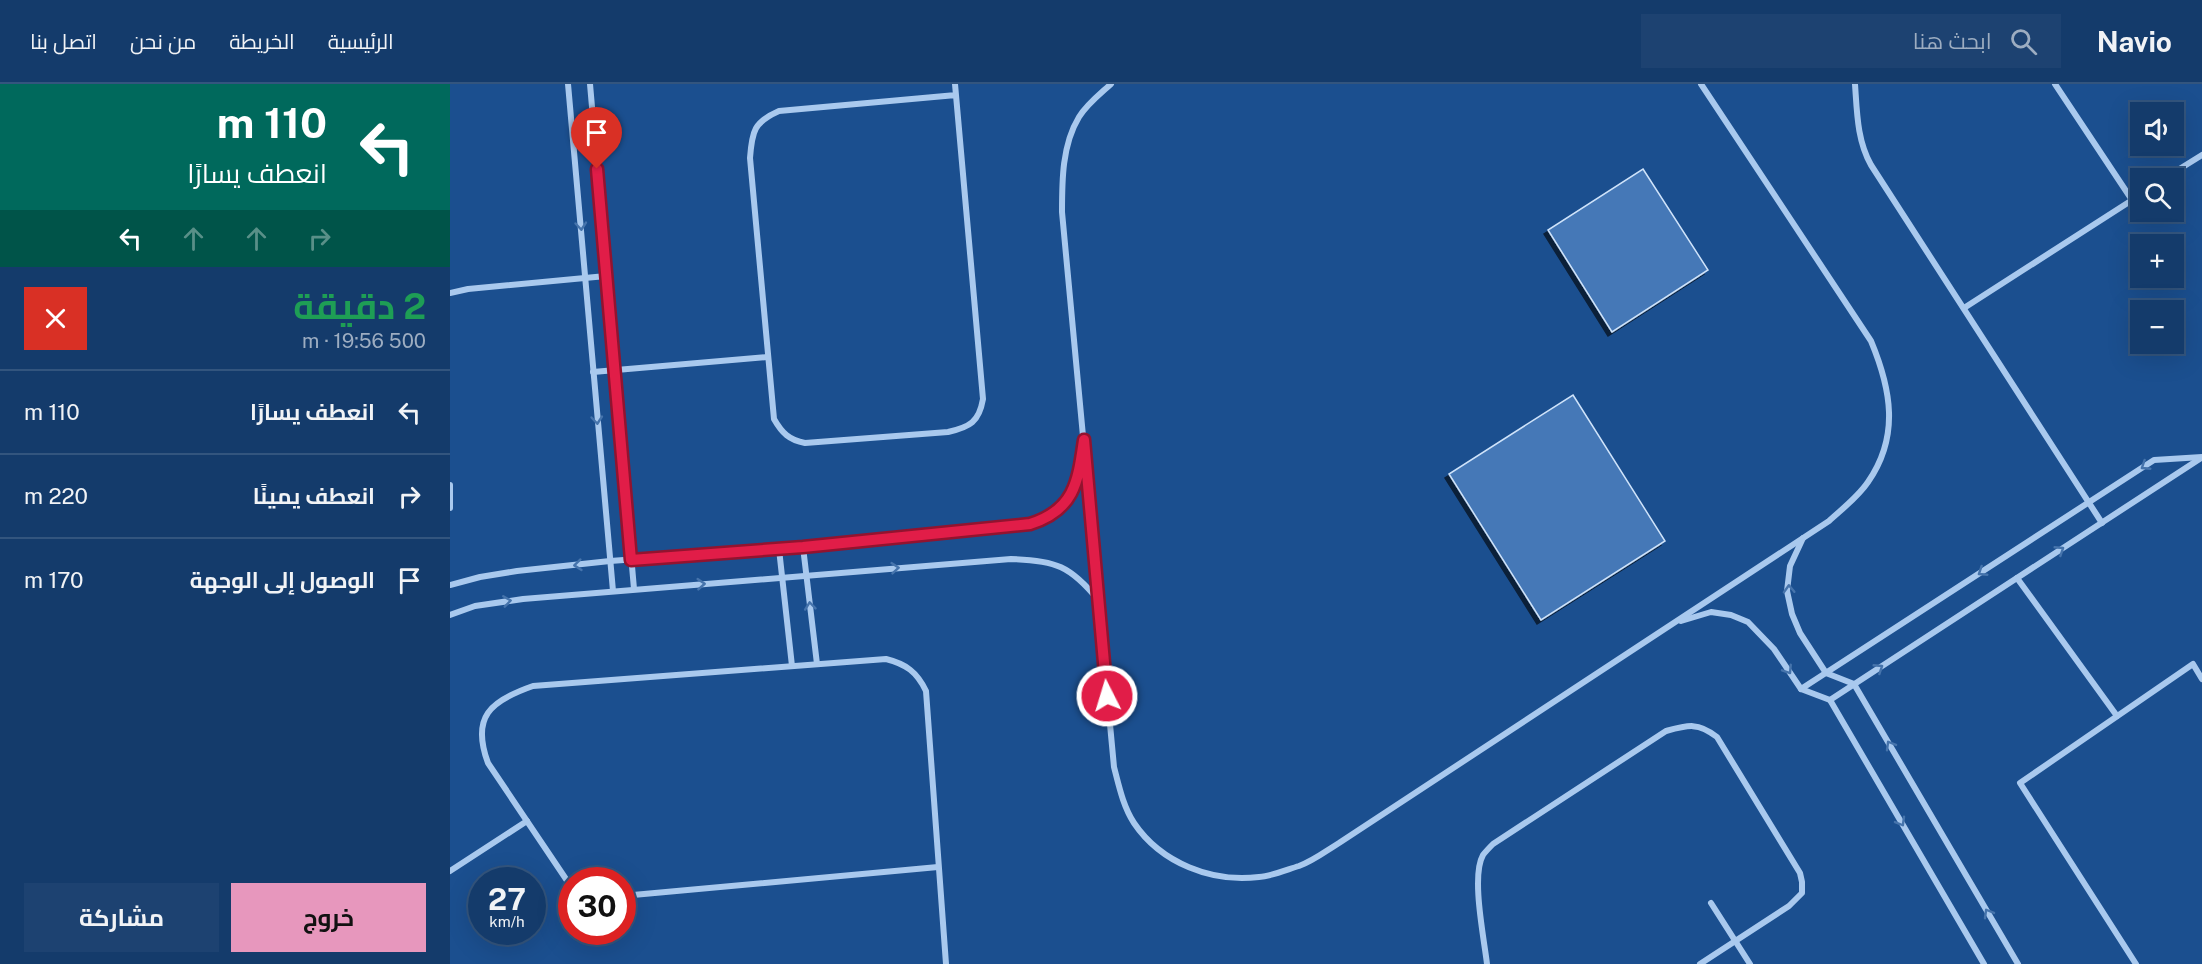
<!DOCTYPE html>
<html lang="ar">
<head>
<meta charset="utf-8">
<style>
	:root { --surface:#143b6b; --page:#1d4271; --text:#f1f3f6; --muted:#9dadc1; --line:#33557e; --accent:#e797bd }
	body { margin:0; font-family:"Public Sans",Cairo,sans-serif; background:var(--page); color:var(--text); direction:rtl; height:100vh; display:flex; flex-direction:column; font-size:22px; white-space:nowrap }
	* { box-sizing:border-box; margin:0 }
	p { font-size:20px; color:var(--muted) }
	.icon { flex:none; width:33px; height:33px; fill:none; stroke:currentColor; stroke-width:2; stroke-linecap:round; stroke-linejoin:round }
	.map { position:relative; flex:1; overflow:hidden; direction:ltr }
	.panel { display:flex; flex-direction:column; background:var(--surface); width:450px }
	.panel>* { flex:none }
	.top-card { background:#00695c; color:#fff; overflow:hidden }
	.buttons { position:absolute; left:1680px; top:18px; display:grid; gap:12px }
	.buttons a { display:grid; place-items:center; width:54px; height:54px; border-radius:0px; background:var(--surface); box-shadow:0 6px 24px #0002,0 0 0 2px var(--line); font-size:30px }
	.speed { position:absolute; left:18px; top:783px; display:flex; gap:12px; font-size:30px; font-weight:700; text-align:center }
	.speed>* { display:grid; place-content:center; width:78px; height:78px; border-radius:50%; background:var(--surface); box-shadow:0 6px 24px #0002,0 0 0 2px var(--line); line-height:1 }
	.speed small { font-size:15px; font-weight:400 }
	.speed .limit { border:9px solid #d22; background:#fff; color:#111 }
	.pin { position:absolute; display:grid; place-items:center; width:51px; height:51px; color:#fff; margin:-62px -26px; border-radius:50% 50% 50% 0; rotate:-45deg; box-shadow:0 0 6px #0007 }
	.pin .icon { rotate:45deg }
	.me { position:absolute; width:66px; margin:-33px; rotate:355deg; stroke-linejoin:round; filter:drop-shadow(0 0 4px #0008) }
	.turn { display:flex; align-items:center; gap:21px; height:126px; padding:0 24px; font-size:27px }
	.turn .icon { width:78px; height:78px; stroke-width:2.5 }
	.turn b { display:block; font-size:42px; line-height:51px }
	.lanes { display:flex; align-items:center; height:57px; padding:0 24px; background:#0003; justify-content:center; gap:30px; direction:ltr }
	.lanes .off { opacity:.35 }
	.round { display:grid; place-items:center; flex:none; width:63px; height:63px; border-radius:0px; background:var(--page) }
	.summary { display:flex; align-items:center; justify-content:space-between; height:102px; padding:0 24px }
	h1 { font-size:36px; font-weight:700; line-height:45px; color:#1e9e55 }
	.action { display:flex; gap:12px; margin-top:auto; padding:12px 24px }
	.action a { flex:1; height:69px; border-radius:0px; background:var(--accent); color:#111; font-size:24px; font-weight:700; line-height:69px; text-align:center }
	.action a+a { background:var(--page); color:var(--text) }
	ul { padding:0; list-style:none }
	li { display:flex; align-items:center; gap:18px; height:84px; padding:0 24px; border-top:2px solid var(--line) }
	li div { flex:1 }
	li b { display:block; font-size:22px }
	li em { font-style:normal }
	header { display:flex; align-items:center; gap:36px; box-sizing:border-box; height:84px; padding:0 30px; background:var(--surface); border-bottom:2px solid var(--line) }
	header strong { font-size:28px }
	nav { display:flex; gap:33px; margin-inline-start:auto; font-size:21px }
	.search { width:420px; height:54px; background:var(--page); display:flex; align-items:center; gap:15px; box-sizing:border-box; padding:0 21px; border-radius:0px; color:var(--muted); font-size:22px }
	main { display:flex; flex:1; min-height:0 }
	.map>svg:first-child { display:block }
</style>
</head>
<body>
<header>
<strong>Navio</strong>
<div class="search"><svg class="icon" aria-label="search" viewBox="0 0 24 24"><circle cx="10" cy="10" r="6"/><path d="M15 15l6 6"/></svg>ابحث هنا</div>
<nav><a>الرئيسية</a><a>الخريطة</a><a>من نحن</a><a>اتصل بنا</a></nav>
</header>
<main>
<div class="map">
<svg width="1752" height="880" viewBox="0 0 1752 880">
	<defs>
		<filter id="shadow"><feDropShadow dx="-4" dy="4" stdDeviation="0" flood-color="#0009"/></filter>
	</defs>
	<rect width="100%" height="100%" fill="#1b4f8f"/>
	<g fill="#4478b7" stroke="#cfe3fa" stroke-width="1.5" filter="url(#shadow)">
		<path d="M1193,85L1258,186L1162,248L1098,146Z"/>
		<path d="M1123,311L1215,457L1091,536L999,390Z"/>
	</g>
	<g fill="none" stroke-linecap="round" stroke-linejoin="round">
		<g stroke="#a9c9ee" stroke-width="6">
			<path d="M118,0L163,507"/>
			<path d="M140,0L184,505"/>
			<path d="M505,0L533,315C529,338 520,343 498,348L355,359C339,356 332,349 324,335L300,74C302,47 304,38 329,27L506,11"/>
			<path d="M661,0C650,10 637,20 629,33C612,61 612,97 612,128L664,683C669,702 673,722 684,739C711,779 762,799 809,793C822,792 836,786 849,782C863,777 876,767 889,759L1379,437C1392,425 1408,413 1418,398C1450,352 1441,305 1421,257L1251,0"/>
			<path d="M1405,0C1407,28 1407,56 1421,81L1652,439"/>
			<path d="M1605,0L1682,116"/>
			<path d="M1715,94L1752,71"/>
			<path d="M0,209L18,205L156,192"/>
			<path d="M1514,224L1690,111"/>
			<path d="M143,288L318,273"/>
			<path d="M0,401V424"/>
			<path d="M1353,454L1340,482L1337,507L1342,530L1350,549L1376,589L1404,600L1568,880"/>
			<path d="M353,463L367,580"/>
			<path d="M329,465L342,582"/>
			<path d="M1567,494L1667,632"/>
			<path d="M0,501L30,493L67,487L160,477L353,463L580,440C620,427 627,404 633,365"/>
			<path d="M0,531L25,522L73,515L561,475C605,476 621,482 649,517"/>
			<path d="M1231,537L1261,528L1281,531L1298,538L1324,565L1351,605L1380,616L1534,880"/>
			<path d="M1351,605L1704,376L1752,373"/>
			<path d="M1380,616L1751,374"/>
			<path d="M0,787L77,737"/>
			<path d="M122,804L38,679C21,633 40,617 83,602L436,575C456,580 467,588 476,607L496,880"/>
			<path d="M172,812L488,783"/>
			<path d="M1261,819L1300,880"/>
			<path d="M1037,880C1034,854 1021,792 1033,771C1036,767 1040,763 1043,760L1216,647C1238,641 1248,638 1267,653L1350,789L1352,798V809L1339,822L1250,880"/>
			<path d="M1686,880L1570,699L1743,580L1752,595"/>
		</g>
	</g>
	<defs><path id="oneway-chevron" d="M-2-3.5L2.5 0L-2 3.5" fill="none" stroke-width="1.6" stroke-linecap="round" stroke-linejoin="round" transform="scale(1.5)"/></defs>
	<g stroke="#4674ac">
		<use href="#oneway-chevron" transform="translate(131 142) rotate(85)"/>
		<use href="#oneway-chevron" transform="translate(147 336) rotate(85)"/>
		<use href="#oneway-chevron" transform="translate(1695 382) rotate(147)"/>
		<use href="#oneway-chevron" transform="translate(1610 466) rotate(-33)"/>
		<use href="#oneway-chevron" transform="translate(128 481) rotate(174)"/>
		<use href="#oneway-chevron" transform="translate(445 484) rotate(-5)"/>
		<use href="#oneway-chevron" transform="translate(1532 488) rotate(147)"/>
		<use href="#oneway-chevron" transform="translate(251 500) rotate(-4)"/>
		<use href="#oneway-chevron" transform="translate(1339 505) rotate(-92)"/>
		<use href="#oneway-chevron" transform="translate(57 517) rotate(-8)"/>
		<use href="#oneway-chevron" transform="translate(360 522) rotate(-96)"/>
		<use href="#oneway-chevron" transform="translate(1429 584) rotate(-33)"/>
		<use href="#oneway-chevron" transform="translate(1338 586) rotate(57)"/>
		<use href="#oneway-chevron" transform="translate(1440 661) rotate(-120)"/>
		<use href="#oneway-chevron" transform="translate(1451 738) rotate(60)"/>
		<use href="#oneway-chevron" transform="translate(1538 829) rotate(-120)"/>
	</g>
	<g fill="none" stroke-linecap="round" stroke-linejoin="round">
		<defs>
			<path id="route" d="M147,85L181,476L353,463L580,440C625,426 628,397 634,356L657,612"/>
		</defs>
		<use href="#route" stroke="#92132f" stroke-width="15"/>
		<use href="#route" stroke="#e11d48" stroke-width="10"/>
	</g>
</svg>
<div class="buttons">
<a><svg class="icon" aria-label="sound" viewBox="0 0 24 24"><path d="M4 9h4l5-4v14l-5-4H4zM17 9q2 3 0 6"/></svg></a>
<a><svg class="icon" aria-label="search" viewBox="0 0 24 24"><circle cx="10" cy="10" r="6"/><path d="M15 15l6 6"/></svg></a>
<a>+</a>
<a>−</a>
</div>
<div class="speed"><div>27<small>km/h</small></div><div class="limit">30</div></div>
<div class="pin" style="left:147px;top:85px;background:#d93025"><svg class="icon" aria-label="arrive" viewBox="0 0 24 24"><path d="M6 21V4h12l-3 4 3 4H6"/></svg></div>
<svg class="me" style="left:657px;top:612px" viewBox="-20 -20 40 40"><circle r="17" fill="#e11d48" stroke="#fff" stroke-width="3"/><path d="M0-11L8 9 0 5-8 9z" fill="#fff"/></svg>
</div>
<section class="panel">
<div class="top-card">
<div class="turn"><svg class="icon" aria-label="left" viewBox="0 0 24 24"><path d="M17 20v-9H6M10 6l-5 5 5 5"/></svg><div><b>110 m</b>انعطف يسارًا</div></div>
<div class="lanes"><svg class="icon" aria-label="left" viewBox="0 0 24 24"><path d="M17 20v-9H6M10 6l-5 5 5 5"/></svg><svg class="icon off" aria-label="ahead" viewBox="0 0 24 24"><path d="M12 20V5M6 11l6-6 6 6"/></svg><svg class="icon off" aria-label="ahead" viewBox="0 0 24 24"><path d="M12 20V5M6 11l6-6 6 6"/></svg><svg class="icon off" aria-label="right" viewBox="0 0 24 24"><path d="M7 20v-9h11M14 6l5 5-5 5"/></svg></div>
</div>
<div class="summary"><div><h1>2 دقيقة</h1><p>500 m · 19:56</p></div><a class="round" style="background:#d93025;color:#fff"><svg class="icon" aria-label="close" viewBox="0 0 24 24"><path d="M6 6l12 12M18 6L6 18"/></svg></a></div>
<ul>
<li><svg class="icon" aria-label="left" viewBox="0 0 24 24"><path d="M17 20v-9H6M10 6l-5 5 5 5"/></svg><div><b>انعطف يسارًا</b></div><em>110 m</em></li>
<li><svg class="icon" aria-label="right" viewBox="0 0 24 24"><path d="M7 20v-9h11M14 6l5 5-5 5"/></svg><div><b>انعطف يمينًا</b></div><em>220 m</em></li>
<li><svg class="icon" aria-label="arrive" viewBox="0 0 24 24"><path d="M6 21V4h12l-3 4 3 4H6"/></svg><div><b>الوصول إلى الوجهة</b></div><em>170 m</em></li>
</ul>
<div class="action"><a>خروج</a><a>مشاركة</a></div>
</section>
</main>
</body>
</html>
